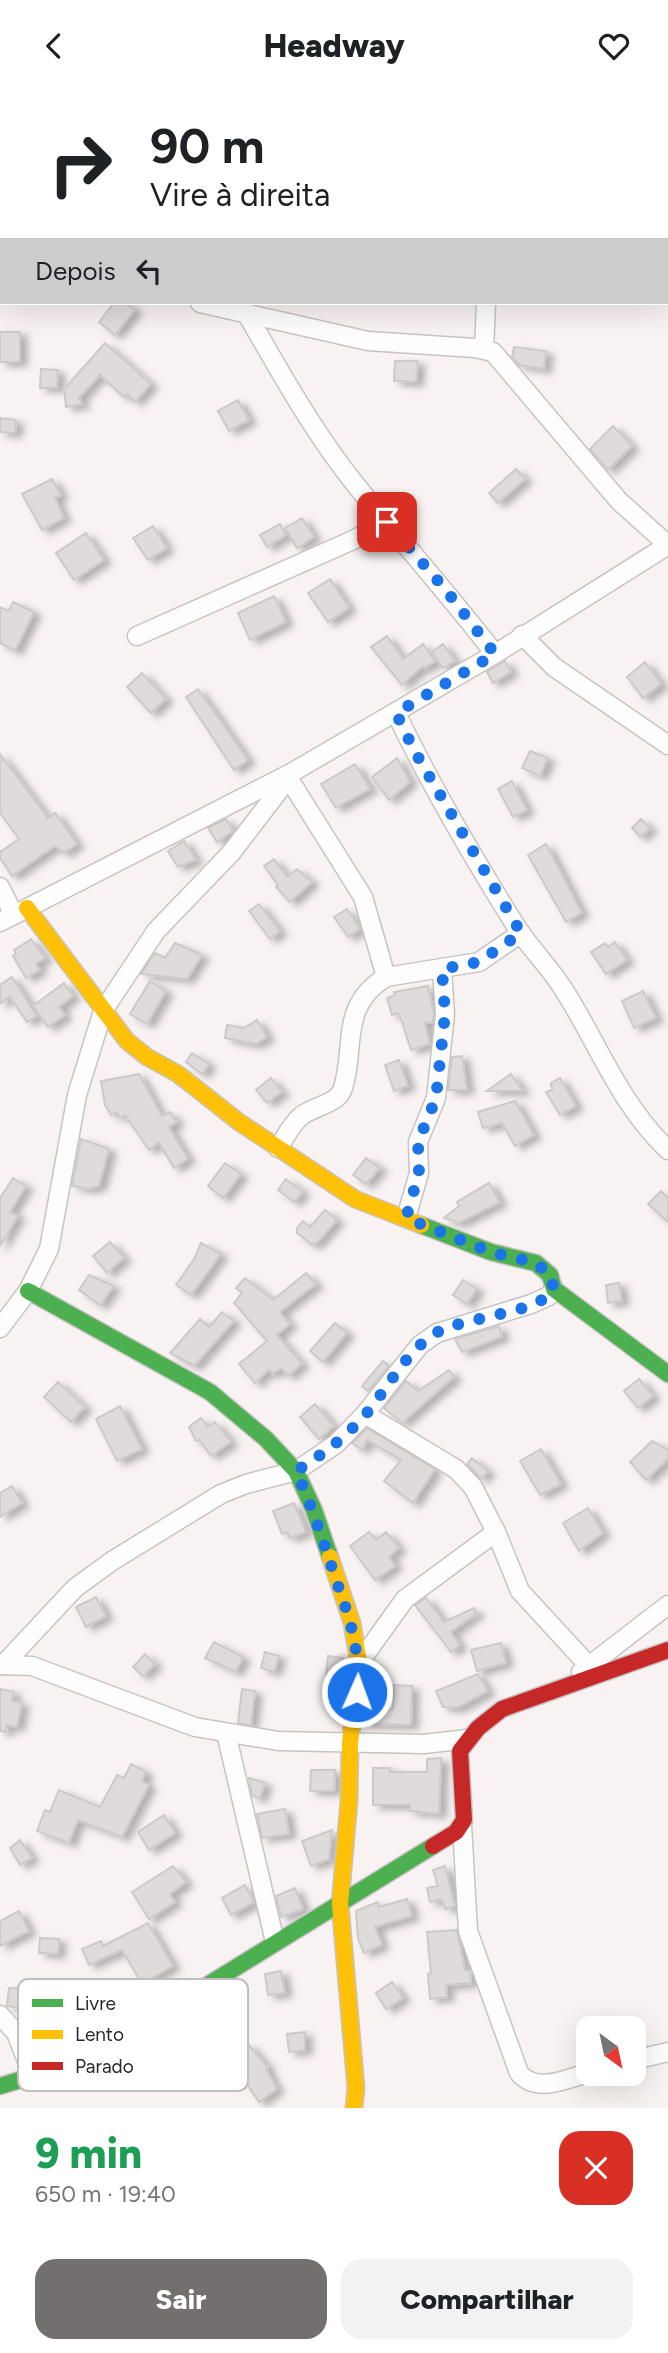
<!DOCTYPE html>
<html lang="pt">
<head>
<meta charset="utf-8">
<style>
	:root { --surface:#fff; --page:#f2f2f2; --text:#202124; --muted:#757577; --accent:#736f6f }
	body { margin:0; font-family:Figtree,sans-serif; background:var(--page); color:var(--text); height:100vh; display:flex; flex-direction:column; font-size:26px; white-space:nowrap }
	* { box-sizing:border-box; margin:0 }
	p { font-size:23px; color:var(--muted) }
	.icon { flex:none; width:38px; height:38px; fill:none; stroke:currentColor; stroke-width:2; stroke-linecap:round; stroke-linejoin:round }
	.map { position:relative; height:2017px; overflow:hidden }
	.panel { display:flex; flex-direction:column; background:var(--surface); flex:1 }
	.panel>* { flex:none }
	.top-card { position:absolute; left:0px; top:0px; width:668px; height:214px; box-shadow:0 7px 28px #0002; background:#fff; color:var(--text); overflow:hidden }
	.needle { width:46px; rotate:147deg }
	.tools { position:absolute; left:576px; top:1925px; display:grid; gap:14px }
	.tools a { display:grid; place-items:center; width:70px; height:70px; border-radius:14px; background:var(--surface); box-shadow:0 7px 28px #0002; font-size:35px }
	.pin { position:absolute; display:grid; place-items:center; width:60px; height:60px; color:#fff; margin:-30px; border-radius:14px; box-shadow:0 4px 10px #0006 }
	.me { position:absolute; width:77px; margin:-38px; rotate:2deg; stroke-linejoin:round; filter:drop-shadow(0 0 5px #0008) }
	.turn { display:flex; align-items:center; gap:24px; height:147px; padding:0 35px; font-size:32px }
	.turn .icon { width:91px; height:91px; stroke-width:2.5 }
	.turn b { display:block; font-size:49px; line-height:60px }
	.then { display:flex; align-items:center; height:66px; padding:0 35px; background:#0003; gap:14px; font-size:26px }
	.round { display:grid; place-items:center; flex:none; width:74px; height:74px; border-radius:21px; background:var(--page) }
	.head { display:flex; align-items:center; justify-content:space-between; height:119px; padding:0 35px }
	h1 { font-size:42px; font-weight:800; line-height:52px; color:#1e9e55 }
	.primary-button { display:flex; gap:14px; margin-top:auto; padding:14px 35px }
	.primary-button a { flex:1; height:80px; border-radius:21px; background:var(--accent); color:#fff; font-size:28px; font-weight:800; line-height:80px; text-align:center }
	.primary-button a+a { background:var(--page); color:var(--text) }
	header { display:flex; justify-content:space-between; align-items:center; height:91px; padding:0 35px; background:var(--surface); font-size:32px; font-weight:800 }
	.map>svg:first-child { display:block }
</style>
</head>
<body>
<header><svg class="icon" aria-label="back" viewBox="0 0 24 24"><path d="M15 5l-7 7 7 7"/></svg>Headway<svg class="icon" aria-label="heart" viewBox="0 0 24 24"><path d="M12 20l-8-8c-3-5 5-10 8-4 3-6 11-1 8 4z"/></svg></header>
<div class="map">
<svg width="668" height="2017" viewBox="0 0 668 2017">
	<defs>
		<filter id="shadow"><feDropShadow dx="7" dy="4" stdDeviation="3.5" flood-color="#0004"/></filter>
	</defs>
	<rect width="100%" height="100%" fill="#f8f2f2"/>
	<g fill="#e0dbdb" stroke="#cdc9c9" stroke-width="2" filter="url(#shadow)">
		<path d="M114,212H126L135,219L115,244L99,231Z"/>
		<rect x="0" y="241" width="20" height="30"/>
		<path d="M105,252L151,293L135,311L127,303L124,306L100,284L79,307L83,313L66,316L64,298Z"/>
		<path d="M514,256L546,260L544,278L519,274L512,266Z"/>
		<path d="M395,270H418L416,291L394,290Z"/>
		<path d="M41,278L58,279L57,297H40Z"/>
		<path d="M238,309L249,329L229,340L218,320Z"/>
		<path d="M0,327L16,329L15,342L0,341Z"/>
		<path d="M613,335L632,355L608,379L590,358Z"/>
		<path d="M516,378L525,388L498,412L489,402Z"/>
		<path d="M52,388L61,404L55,407L64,427L42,439L22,403Z"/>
		<path d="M302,427L314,446L297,457L285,437Z"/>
		<path d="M280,433L286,444L267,456L260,444Z"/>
		<path d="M153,435L167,457L148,469L133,447Z"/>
		<path d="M86,442L104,469L74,489L56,462Z"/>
		<path d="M330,488L349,517L328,531L308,502Z"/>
		<path d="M274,505L286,531L250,549L238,522Z"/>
		<path d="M13,511L34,521L15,560L0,552V516L9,520Z"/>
		<path d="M387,545L403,568L423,553L435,570L425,577L423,575L402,594L371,556Z"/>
		<path d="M443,553L455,570L443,577L432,561Z"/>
		<path d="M505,570L511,581L493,592L487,581Z"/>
		<path d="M645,571L661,593L643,607L627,586Z"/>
		<path d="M142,582L166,608L151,622L127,596Z"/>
		<path d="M198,598L248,669L234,679L186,606Z"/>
		<path d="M530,660L548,667L540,685L522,677Z"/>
		<path d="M0,663L48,727L55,722L77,753L64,762L55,755L12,785L0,767V761L19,748L0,722Z"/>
		<path d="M397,667L410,691L389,709L372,686Z"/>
		<path d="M355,673L370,698L336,717L321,693Z"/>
		<path d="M512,690L527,719L513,726L498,698Z"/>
		<path d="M226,728L233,740L217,751L208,737Z"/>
		<path d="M641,728L650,738L640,746L632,737Z"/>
		<path d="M184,750L196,769L178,776L168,760Z"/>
		<path d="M546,753L582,822L566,831L528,764Z"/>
		<path d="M274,768L287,786L297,778L312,791L290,811L276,796L278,794L264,775Z"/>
		<path d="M259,813L280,840L270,848L249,820Z"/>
		<path d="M347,818L360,838L348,846L334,826Z"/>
		<path d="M31,848L45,867L36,873L40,879L26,887L13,865L16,863L14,859Z"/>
		<path d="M615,851L627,869L606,883L591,861L605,852L608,856Z"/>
		<path d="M175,852L202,864L187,888L141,883L155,862L165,867Z"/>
		<path d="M12,886L37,925L27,931L10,906L0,913V894Z"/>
		<path d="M150,890L166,900L147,933L130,923Z"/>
		<path d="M64,892L73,905L59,916L65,924L48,936L33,915Z"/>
		<path d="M428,895L434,923L433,931L425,932L430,953L411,959L401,928L397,922L392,924L387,907L395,904L394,901Z"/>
		<path d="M643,900L656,927L634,937L622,910Z"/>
		<path d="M257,929L267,946L256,953L225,947L227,934L244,937Z"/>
		<path d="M192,962L209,973L202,983L186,971Z"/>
		<path d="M462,965L467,999H448L452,966Z"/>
		<path d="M399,969L408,995L394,1000L385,974Z"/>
		<path d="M139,983L162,1025L170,1021L177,1031L169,1036L188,1068L174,1077L159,1052L149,1059L125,1024L120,1027L117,1021L111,1024L105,1014L101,990Z"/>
		<path d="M511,983L523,1000H487Z"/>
		<path d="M271,987L282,1001L267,1012L256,999Z"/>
		<path d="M560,987L576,1015L560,1024L546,1001L552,999L551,992Z"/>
		<path d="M515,1010L534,1044L515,1055L502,1032L483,1037L478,1021Z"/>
		<path d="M81,1048L109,1058L99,1095L88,1098L72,1095Z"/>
		<path d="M366,1067L380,1077L366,1093L353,1084Z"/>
		<path d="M225,1072L241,1083L223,1107L208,1095Z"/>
		<path d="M13,1087L26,1095L10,1121L18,1125L0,1155V1107Z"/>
		<path d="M286,1088L303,1101L294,1111L278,1099Z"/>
		<path d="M489,1092L500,1111L459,1132L444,1127L459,1115L457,1111Z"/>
		<path d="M661,1100L668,1107V1131L648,1113Z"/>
		<path d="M325,1119L337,1129L316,1153H311L297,1142V1137L303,1130L310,1136Z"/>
		<path d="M110,1151L124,1167L107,1182L93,1165Z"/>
		<path d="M201,1152L221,1163L191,1204L176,1194L194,1168Z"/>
		<path d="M306,1182L316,1193L280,1221L290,1233L277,1244L302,1273L288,1285L281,1277L273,1283L269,1279L255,1292L239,1273L267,1250L234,1212L242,1202L236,1197L245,1187L273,1209Z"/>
		<path d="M89,1184L114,1195L100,1214L79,1199Z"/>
		<path d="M463,1189L477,1198L467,1213L453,1204Z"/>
		<path d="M619,1192L622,1210L608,1212L606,1194Z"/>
		<path d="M222,1221L234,1230L194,1275L170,1262L200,1228L209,1236Z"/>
		<path d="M335,1232L347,1242L323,1271L310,1260Z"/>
		<path d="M499,1235L502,1246L462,1261L455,1248Z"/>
		<path d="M383,1270L389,1275L368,1300L362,1295Z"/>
		<path d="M449,1279L454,1286L402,1332L384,1317L406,1290L418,1300Z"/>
		<path d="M639,1288L653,1305L638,1317L624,1300Z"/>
		<path d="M58,1291L85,1316L71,1331L44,1306Z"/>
		<path d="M315,1313L334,1335L319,1348L300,1326Z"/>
		<path d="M120,1315L142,1358L117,1370L96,1328Z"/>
		<path d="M201,1327L208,1336L215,1331L231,1351L211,1365L199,1349L196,1350L189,1336Z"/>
		<path d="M367,1337L435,1378L413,1412L384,1390L401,1369L367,1349L362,1359L352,1352Z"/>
		<path d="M652,1350L668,1359V1368L646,1389L630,1371Z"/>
		<path d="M541,1358L561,1393L540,1404L520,1370Z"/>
		<path d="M472,1367L488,1380L481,1388L467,1373Z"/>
		<path d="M12,1395L22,1412L0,1426V1402Z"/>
		<path d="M294,1412L306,1441L290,1447L287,1441L282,1443L273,1420Z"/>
		<path d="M588,1417L603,1442L579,1460L563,1432Z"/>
		<path d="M369,1441L376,1449L386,1441L399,1457L389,1466L395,1475L375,1489L350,1455Z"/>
		<path d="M96,1506L106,1525L86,1536L76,1516Z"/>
		<path d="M426,1507L444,1531L474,1517L477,1522L451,1541L460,1554L451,1561L415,1514Z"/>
		<path d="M214,1551L243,1566L236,1581L205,1567Z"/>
		<path d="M501,1552L506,1572L477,1580L471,1559Z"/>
		<path d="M265,1561L279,1565L274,1581L261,1577Z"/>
		<path d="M145,1563L155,1573L143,1585L133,1576Z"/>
		<path d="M328,1565L343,1567L342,1586L326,1585Z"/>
		<path d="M478,1583L488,1600L457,1617L443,1616L436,1600Z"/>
		<path d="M394,1594L412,1595L411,1634L367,1633L369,1617L393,1618Z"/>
		<path d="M0,1598L14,1601L12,1610L22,1612L17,1636L7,1634L6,1641L0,1640Z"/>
		<path d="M242,1598L255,1600L251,1634L238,1632Z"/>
		<path d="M441,1667L439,1723L410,1720V1714H373V1677H390V1681H427V1668Z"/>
		<path d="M131,1673L146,1681L142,1690L149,1694L122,1746L78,1729L69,1752L37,1740L45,1719L50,1721L59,1699L100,1716L117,1684L124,1687Z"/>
		<path d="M311,1679H335L334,1700H310Z"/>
		<path d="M249,1687L265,1692L260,1707L252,1705Z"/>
		<path d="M285,1718L289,1743L262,1747L257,1723Z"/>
		<path d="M164,1724L175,1742L149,1759L138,1741Z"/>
		<path d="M332,1739L329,1768L311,1775L302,1750Z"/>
		<path d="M20,1749L32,1767L20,1774L10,1757Z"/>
		<path d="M173,1775L186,1791L170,1803L175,1811L149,1828L132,1801Z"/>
		<path d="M445,1775L455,1815L445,1818L442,1808L430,1811L427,1797L438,1795L433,1779Z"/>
		<path d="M245,1794L254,1811L231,1824L222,1807Z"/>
		<path d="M295,1797L303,1818L281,1826L276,1805Z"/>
		<path d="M407,1808L412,1825L375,1836L382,1854L364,1862L358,1847L356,1820L378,1811L379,1816Z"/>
		<path d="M19,1820L29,1840L0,1855V1830Z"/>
		<path d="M148,1832L173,1875L142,1893L122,1859L89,1874L82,1858L101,1850L103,1855Z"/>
		<path d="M457,1839L465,1879H470L471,1892L446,1894L447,1906L430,1908L428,1883L431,1882L427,1841Z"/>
		<path d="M40,1847L59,1848L58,1863L39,1862Z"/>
		<path d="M281,1880L285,1902L268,1904L265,1883Z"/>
		<path d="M392,1891L403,1907L386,1918L376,1902Z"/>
		<path d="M9,1897L28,1898L26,1918L7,1915Z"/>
		<path d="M305,1941V1959L289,1961L287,1943Z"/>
		<path d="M248,1953L268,1976L266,1978L277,1998L259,2011L240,1983L246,1978L235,1965Z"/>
	</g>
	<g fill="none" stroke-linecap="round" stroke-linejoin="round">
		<defs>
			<g id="street">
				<path d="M233,0V2"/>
				<path d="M667,53L668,50"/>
				<path d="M667,138L668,140"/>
				<path d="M0,158L2,159"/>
				<path d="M667,177H668"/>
				<path d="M200,212L368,250L475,257L493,261L619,410L668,454"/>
				<path d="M244,218C279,279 314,343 359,398C404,453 451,506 495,563"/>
				<path d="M484,258L486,212"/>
				<path d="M522,544L554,576L668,654"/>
				<path d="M137,545L353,449L387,431"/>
				<path d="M396,622C432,697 475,770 519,840C533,860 551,878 564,899C599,954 619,1012 668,1059"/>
				<path d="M289,688L363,806L386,886"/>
				<path d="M0,796L14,824"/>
				<path d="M0,831L291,682L495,563L668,454"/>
				<path d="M278,1057C285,1047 291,1034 300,1026C312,1015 338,1014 343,997C356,955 339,915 386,886L479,871L521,842"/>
				<path d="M406,1127L419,1082L418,1051L436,1007L445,923L442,878"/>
				<path d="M0,1237L28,1200L49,1158L77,1004L103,920L156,840L231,762L290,685"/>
				<path d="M365,1323L456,1378L473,1396L496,1441L520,1500L589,1575"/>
				<path d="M359,1572L405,1508L496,1441"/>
				<path d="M0,1574L32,1575L195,1636L278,1650L424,1653L467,1648"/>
				<path d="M3,1574L75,1497L112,1470L221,1403L246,1393L296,1380L336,1353L365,1323L420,1254L437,1242L531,1213L549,1205L554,1198"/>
				<path d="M581,1581L668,1514"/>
				<path d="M226,1642L275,1851"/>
				<path d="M462,1734L468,1840L519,1982C537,2003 565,1988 588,1982"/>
				<path d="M0,1924L16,1942L34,1988"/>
				<path d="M634,1969L668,1961"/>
			</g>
			<g id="fast">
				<path d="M421,1134L491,1161L536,1172L550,1184L554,1198L668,1283"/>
				<path d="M28,1200L210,1301L266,1348L296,1380L314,1419L330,1466"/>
				<path d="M0,1995L62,1976L120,1948L433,1755"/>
			</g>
			<g id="slow">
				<path d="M27,817L127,950L147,966L178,983L239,1031L355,1108L421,1134"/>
				<path d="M330,1466L352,1532L359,1572L350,1652L349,1710L340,1813L356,1997L354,2017"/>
			</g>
			<path id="jam" d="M433,1755L456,1741L464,1729L460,1660L478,1637L502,1618L668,1559"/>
		</defs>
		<use href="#street" stroke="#c8c3c3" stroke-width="21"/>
		<use href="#fast" stroke="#c8c3c3" stroke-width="19"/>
		<use href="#slow" stroke="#c8c3c3" stroke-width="19"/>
		<use href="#jam" stroke="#c8c3c3" stroke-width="19"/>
		<use href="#street" stroke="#fefdfd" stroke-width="18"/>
		<use href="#fast" stroke="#4caf50" stroke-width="16"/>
		<use href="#slow" stroke="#ffc107" stroke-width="16"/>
		<use href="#jam" stroke="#c62828" stroke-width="16"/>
	</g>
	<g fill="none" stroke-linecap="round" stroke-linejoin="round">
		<path stroke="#1a73e8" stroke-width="12" stroke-dasharray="0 21.6" d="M357,1601C360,1555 350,1529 335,1486C323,1450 312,1415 296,1380C322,1364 345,1347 366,1323C388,1297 406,1260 436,1242C464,1225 537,1224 554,1198L550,1184L536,1172L491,1161L406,1127L419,1082L418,1051L436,1007L445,923L442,878L479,871L521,842L415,661L396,622L495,563L445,498L387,431"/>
	</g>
	<rect x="18" y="1888" width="230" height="112" rx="10" fill="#fff" stroke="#c0bebe" stroke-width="2"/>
	<rect x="32" y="1908" width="31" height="8" fill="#4caf50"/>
	<rect x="32" y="1939" width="31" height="9" fill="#ffc107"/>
	<rect x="32" y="1971" width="31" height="8" fill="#c62828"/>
	<g font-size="19" fill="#2c2828">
		<text x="75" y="1919">Livre</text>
		<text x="75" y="1950">Lento</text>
		<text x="75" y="1982">Parado</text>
	</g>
</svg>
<div class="tools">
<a><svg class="needle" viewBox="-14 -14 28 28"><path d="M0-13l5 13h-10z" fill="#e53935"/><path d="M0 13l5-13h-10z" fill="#757577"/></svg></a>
</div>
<div class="pin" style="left:387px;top:431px;background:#d93025"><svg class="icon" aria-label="arrive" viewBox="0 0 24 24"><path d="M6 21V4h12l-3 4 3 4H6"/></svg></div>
<svg class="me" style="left:357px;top:1601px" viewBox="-20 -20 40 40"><circle r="17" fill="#1a73e8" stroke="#fff" stroke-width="3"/><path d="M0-11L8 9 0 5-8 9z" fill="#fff"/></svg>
<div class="top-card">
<div class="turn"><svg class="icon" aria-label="right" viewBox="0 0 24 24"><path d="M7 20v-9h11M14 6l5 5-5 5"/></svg><div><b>90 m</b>Vire à direita</div></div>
<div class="then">Depois<svg class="icon" aria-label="left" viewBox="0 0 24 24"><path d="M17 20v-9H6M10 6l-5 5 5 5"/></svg></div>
</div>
</div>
<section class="panel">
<div class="head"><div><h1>9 min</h1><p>650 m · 19:40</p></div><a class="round" style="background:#d93025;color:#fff"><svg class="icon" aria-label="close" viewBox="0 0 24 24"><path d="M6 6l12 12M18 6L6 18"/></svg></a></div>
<div class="primary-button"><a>Sair</a><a>Compartilhar</a></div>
</section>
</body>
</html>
